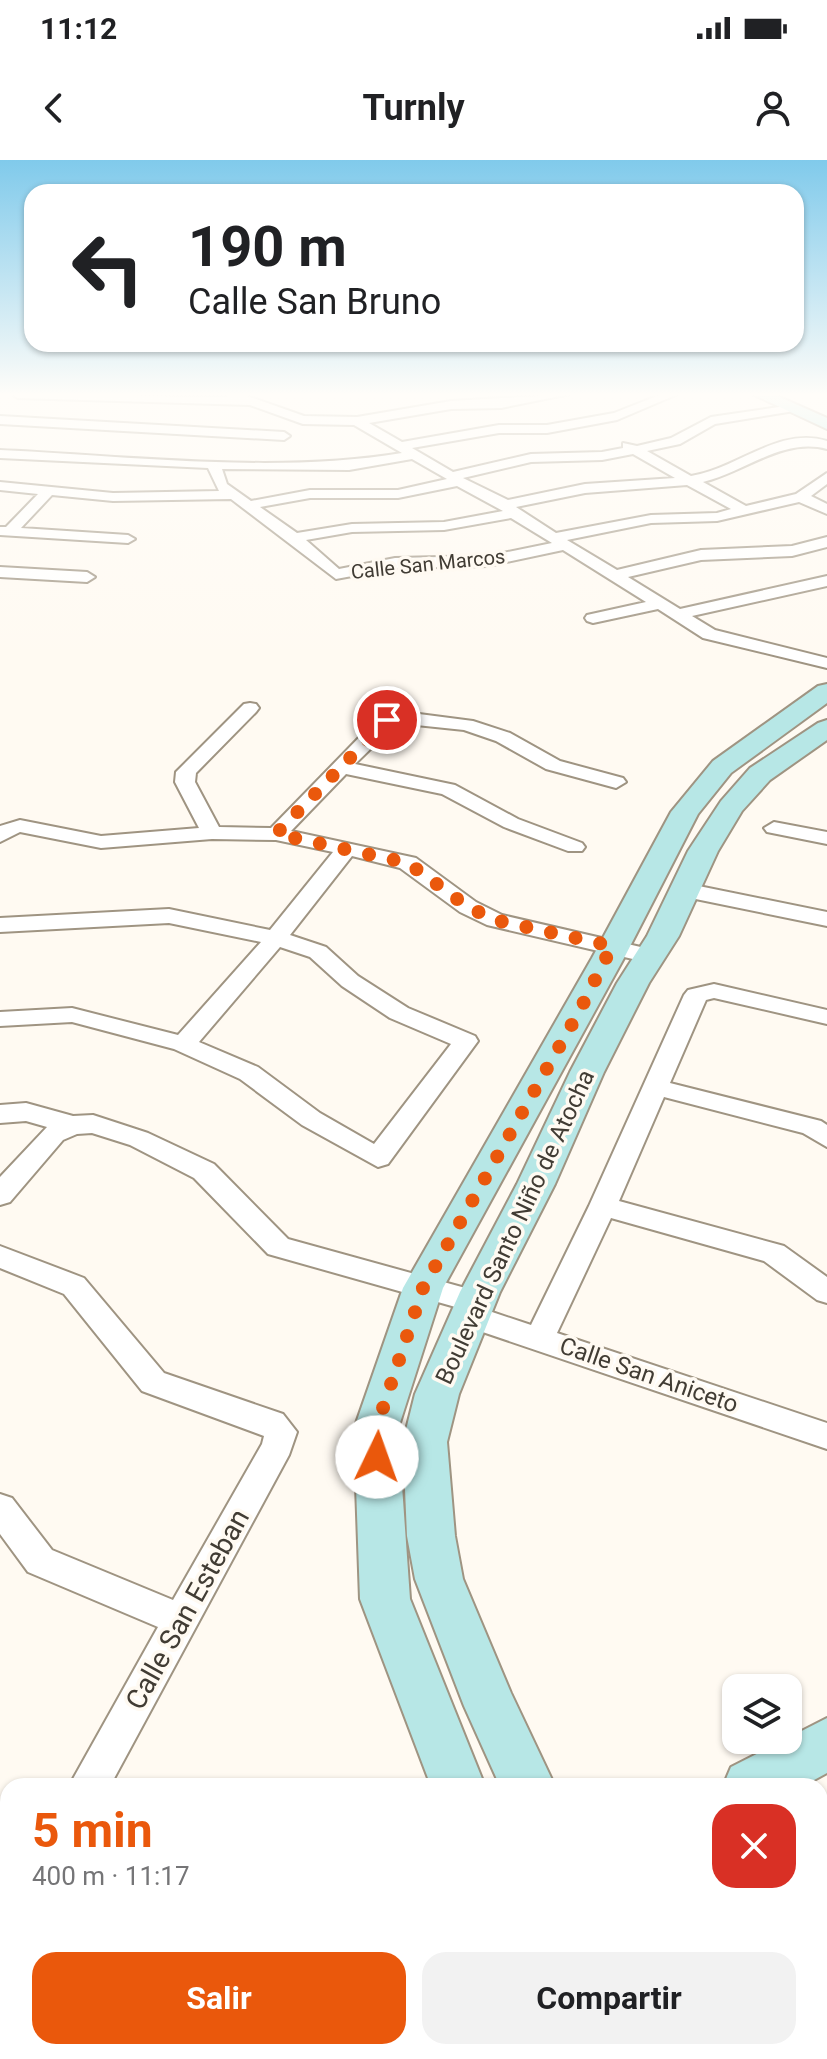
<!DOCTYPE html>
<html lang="es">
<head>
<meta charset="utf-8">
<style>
	:root { --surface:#fff; --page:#f2f2f2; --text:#202124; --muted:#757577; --accent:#ea580c }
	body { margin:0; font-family:Roboto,sans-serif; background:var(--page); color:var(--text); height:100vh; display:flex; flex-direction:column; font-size:30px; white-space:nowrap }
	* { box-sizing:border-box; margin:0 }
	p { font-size:26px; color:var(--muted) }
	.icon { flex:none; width:44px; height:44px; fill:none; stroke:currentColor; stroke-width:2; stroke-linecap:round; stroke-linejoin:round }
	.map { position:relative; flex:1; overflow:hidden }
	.sheet { position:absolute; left:0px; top:1618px; width:828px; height:282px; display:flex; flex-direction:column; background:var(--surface); border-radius:24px 24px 0 0; box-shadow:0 2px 6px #0004 }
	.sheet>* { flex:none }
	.guide { position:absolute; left:24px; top:24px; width:780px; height:168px; border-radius:24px; box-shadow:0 2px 6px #0004; background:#fff; color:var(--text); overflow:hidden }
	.fabs { position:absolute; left:722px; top:1514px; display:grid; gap:16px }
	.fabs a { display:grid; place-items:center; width:80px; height:80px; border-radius:16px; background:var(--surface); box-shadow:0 2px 6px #0004; font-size:40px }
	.pin { position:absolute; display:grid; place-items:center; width:68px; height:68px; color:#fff; margin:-34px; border:4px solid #fff; border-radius:50%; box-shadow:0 2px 8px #0007 }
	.me { position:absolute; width:88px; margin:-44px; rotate:3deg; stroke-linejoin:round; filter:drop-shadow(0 0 6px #0008) }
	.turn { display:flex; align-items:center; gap:28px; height:168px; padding:0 32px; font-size:36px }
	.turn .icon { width:104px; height:104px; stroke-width:2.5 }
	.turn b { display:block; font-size:56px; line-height:68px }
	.round { display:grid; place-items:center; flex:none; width:84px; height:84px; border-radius:24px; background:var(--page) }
	.headline { display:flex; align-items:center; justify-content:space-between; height:136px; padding:0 32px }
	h1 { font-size:48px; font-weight:700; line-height:60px; color:var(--accent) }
	.primary-button { display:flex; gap:16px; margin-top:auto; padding:16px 32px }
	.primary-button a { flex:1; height:92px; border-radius:24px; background:var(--accent); color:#fff; font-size:32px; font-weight:700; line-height:92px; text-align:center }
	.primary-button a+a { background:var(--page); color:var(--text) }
	.status { display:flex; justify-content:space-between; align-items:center; height:56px; padding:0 40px; background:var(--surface); direction:ltr }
	.status svg { height:22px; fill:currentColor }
	header { display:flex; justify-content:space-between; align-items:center; height:104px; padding:0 32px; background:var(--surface); font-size:36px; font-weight:700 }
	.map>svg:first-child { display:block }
</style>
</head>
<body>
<div class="status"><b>11:12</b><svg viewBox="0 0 49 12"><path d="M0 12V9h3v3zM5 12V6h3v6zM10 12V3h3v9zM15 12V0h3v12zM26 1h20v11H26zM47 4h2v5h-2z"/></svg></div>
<header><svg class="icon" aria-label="back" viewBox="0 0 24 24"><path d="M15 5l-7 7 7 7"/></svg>Turnly<svg class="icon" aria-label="person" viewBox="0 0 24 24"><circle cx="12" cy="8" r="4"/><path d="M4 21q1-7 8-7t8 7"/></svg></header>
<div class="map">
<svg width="827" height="1899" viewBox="0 0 827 1899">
	<rect width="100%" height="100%" fill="#fffaf2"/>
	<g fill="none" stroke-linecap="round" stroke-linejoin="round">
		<defs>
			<g id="street">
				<path d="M12,234L228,237L226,234H242L304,256L357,257L451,241L570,234L501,248L451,249L369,263L402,282L499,265H547L614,253L662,234H678L617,260L547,273H499L412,288L453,312L531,294L602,292L623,288V283L637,286L671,278L711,257L792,245V251L788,252L715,264L680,284L647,291L691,316C737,309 779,266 827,281V289C783,277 745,312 703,322L746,346L796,334L827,313V324L811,336L827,344V354L799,342L717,361L651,363L567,380L617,410L701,390L792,386L827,377V387L792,396L701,400L628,417L680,449L827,416V426L692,456L715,470L827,498V508L703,478L658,449L593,463L587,461L585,458L587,455L646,442L563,390L488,406L395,408L336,419L231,339L113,341L52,335L21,368L128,375L135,379L128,383L0,375V367H6L38,334L0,330V322L113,333L219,331L208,308L0,298V290C129,296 276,314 402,293L354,265L303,264L250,245L18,238ZM633,294L675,318L585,324L508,340L463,318L531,302L602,300ZM412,299L447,319L398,330H310L251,341L227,324L222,309L349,310ZM687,325L731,349L717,353L651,355L556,373L516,347L585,333ZM457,326L503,351L444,362L352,364L297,373L260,347L310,338H398ZM511,358L552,383L488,396L395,398L339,409L306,380L352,372L444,370Z"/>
				<path d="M0,256L284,272L290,276L284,280L0,264Z"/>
				<path d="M0,407L87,412L95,417L87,422L0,417Z"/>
				<path d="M250,543L256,544L259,548L256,552L196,613L195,622L219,667L271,668L380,556L396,551L473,561L510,573L560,601L623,618L626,622L616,628L546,609L496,581L464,570L397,563L355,604L455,625L518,659L582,683L585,687L582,691H568L504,667L442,634L346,614L291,671L416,698L476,742L502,755L658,791L662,796L658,801L650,803L487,765L460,752L400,708L352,696L290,775L326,787L358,816L408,848L475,876L478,881L388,1004L378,1007L302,965L240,919L174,889L72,862L0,866V852L72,848L178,875L261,782L169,763L0,772V758L169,749L270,770L333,692L276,680L212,679L101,688L20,672L0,682V666L20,660L101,676L199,668L175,622L176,612L244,544ZM280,787L310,797L342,826L390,858L451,884L374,984L320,953L258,907L199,882Z"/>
				<path d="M774,662L827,672V684L767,672L764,668Z"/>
				<path d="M684,723L827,752V766L676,735L673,730Z"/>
				<path d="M714,824L827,850V864L714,838L706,840L670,923L821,961L827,965V987L803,973L664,937L619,1041L784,1086L827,1117V1143L817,1140L764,1101L611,1058L557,1173L827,1263V1289L459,1164L455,1156L459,1148L268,1094L194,1018L130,985L92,973L77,974L63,980L10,1042L0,1045V1017L47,967L26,961L0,963V945L26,943L73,956L93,955L148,973L214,1004L288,1079L487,1134L491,1142L486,1150L531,1165L589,1046L684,835L688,830Z"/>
				<path d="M0,1086L84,1118L164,1213L283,1254L297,1272L289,1295L110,1626H69L158,1467L28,1412L0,1374V1334L12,1338L52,1390L173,1440L262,1284L264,1276L142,1231L64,1134L0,1108Z"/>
				<path d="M0,1652L8,1655V1695L0,1692Z"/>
			</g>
			<g id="secondary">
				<path d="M752,234H773L827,258V269Z"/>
				<path d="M827,524V543L731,613L698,654L624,798L443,1128L398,1269L410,1439L485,1626H431L360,1439L354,1269L403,1128L592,798L671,652L713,601L818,526Z"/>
				<path d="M827,560V580L770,620L742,651L718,691L679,776L649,823L604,912L555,1024L500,1132L459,1234L447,1282L455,1376L463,1419L511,1533L555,1626H500L464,1546L415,1419L407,1376L403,1282L415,1234L460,1132L517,1024L570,912L617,823L647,776L688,691L721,641L750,608L818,563Z"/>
				<path d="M827,1558V1613L803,1626H723L731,1607Z"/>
				<path d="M241,1892H312L309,1899H238Z"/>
			</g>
		</defs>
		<use href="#street" stroke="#9f9482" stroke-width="4"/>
		<use href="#secondary" stroke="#9f9482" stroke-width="4"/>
		<use href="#street" fill="#fff" fill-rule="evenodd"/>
		<use href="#secondary" fill="#b7e7e6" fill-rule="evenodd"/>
	</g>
	<linearGradient id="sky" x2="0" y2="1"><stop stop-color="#80caeb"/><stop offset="0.47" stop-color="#fffdf9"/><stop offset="1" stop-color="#fffdf9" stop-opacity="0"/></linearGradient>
	<rect width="827" height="499" fill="url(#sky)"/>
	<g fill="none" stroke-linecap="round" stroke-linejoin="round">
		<path stroke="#ea580c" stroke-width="14" stroke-dasharray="0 25.2" d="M377,1297L376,1269L423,1128L580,850L612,786L495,760L468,747L408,703L276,674L387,560"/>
	</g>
	<g text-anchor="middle" stroke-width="7" stroke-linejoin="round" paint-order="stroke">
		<g font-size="20" fill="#413c34" stroke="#fffaf2">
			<text transform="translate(428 404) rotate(-6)" y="7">Calle San Marcos</text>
		</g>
		<g font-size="24" fill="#413c34" stroke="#fffaf2">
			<text transform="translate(515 1067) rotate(-65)" y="8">Boulevard Santo Niño de Atocha</text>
			<text transform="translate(649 1215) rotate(19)" y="8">Calle San Aniceto</text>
		</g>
		<g font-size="28" fill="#413c34" stroke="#fffaf2">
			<text transform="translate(187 1449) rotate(-61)" y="10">Calle San Esteban</text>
		</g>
	</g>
</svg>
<div class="fabs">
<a><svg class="icon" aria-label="layers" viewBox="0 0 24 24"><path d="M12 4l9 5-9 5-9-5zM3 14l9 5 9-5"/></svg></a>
</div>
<div class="pin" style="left:387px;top:560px;background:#d93025"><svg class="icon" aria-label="arrive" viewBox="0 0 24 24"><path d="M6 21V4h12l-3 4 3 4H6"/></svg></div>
<svg class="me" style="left:377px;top:1297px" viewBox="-20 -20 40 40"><circle r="19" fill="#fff"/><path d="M0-13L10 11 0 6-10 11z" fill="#ea580c"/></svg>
<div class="guide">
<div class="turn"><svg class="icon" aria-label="left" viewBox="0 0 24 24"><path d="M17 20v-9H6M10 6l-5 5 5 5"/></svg><div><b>190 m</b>Calle San Bruno</div></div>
</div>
<section class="sheet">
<div class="headline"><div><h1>5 min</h1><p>400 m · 11:17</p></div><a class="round" style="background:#d93025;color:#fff"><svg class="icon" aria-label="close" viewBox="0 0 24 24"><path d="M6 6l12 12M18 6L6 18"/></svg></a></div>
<div class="primary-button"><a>Salir</a><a>Compartir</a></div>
</section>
</div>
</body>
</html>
